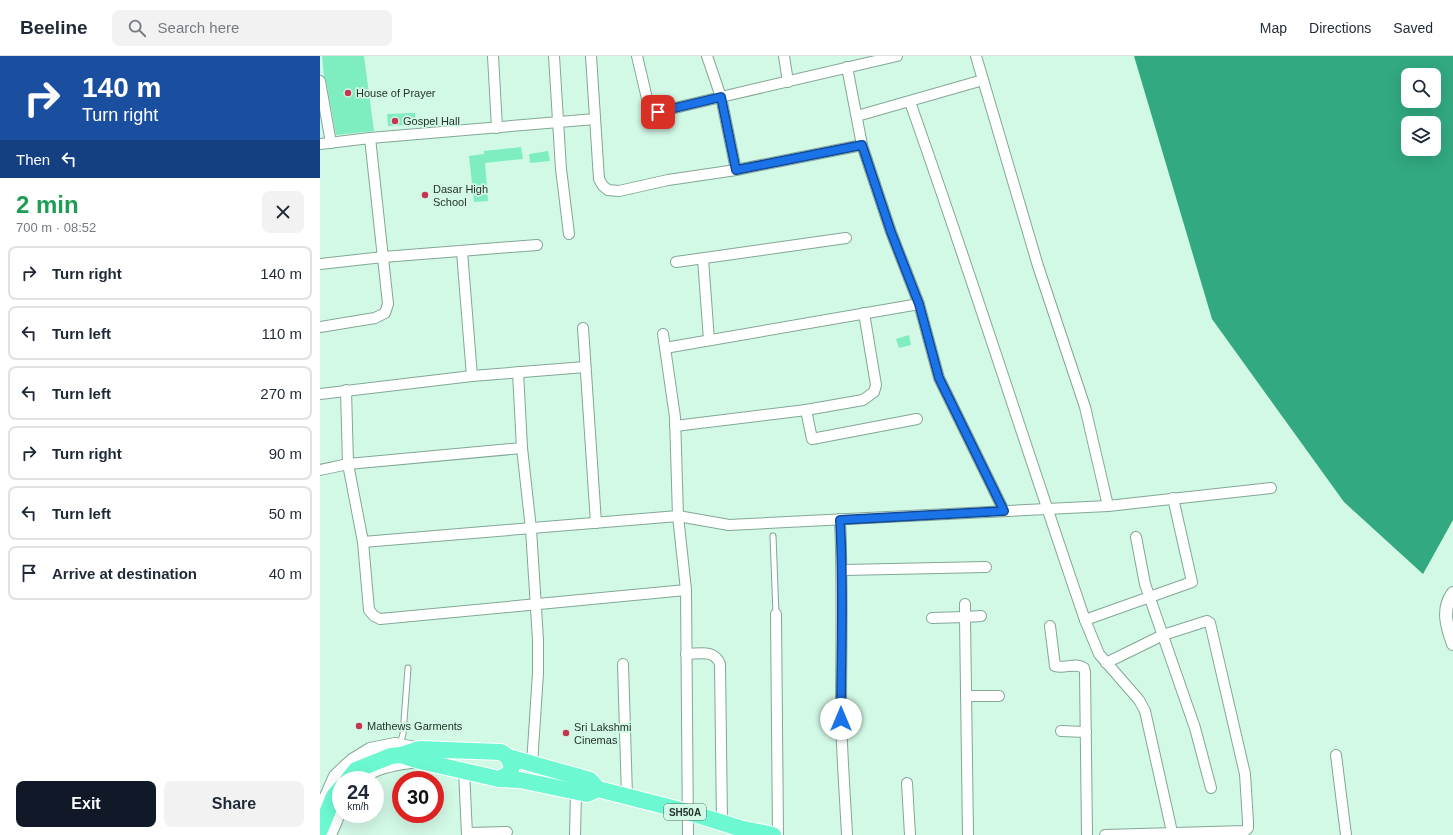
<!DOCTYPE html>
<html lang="en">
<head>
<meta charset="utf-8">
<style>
	:root { --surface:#fff; --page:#f2f2f3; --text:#1f2937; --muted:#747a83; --line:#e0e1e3; --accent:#111827 }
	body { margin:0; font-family:Arial,sans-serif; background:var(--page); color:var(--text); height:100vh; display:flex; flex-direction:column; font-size:15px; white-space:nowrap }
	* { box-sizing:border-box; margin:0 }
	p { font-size:13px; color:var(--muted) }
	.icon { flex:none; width:22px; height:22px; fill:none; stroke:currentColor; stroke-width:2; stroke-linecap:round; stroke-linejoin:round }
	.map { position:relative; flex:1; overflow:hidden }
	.panel { display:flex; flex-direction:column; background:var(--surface); width:320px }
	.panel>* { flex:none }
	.hud { background:#1a4fa0; color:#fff; overflow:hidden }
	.controls { position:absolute; left:1081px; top:12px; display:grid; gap:8px }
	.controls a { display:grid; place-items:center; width:40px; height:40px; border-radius:8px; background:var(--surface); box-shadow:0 4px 16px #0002; font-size:20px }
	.speed { position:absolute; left:12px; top:715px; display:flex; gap:8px; font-size:20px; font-weight:700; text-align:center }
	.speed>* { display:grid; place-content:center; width:52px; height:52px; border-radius:50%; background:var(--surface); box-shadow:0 4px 16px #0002; line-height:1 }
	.speed small { font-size:10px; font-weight:400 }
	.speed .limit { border:6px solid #d22; background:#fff; color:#111 }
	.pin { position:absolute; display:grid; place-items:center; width:34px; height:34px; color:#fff; margin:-17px; border-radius:8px; box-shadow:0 2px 6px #0006 }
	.me { position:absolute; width:44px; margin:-22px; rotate:0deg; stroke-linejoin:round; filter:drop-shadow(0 0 3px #0008) }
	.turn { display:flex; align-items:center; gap:14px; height:84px; padding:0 16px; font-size:18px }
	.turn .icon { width:52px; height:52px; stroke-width:2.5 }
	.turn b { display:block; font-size:28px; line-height:34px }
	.then { display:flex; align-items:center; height:38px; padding:0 16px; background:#0003; gap:8px; font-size:15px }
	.round { display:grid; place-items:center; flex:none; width:42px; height:42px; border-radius:8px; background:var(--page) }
	.summary { display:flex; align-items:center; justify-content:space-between; height:68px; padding:0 16px }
	h1 { font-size:24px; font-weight:700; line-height:30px; color:#1e9e55 }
	.primary-button { display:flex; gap:8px; margin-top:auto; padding:8px 16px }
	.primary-button a { flex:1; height:46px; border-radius:8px; background:var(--accent); color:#fff; font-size:16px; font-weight:700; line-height:46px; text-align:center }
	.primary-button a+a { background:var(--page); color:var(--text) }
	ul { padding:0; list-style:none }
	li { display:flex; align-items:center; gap:12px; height:54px; margin:0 8px 6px; padding:0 8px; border:2px solid var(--line); border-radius:8px }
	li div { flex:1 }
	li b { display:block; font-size:15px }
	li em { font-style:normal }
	header { display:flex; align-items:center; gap:24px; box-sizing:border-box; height:56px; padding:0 20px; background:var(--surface); border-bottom:1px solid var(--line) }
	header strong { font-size:19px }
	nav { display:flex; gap:22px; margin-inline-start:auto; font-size:14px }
	.search { width:280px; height:36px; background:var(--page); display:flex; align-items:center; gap:10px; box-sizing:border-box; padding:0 14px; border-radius:8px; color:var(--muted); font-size:15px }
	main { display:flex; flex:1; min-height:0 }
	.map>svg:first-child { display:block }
</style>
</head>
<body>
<header>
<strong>Beeline</strong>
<div class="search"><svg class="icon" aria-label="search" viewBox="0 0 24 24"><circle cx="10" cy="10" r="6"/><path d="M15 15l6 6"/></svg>Search here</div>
<nav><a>Map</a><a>Directions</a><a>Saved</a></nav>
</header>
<main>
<section class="panel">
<div class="hud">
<div class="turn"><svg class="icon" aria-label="right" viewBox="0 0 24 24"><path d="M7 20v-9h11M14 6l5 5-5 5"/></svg><div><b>140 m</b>Turn right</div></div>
<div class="then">Then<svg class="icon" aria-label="left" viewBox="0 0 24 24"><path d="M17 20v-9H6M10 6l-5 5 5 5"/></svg></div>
</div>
<div class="summary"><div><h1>2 min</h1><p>700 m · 08:52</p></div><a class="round"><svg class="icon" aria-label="close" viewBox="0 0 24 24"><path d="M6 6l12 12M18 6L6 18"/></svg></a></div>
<ul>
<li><svg class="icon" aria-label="right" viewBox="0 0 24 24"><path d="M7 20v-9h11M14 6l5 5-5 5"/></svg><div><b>Turn right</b></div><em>140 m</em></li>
<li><svg class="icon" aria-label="left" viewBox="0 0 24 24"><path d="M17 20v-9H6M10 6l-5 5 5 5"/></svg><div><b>Turn left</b></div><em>110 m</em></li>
<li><svg class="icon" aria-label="left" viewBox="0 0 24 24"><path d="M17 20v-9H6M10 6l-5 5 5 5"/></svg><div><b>Turn left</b></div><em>270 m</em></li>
<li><svg class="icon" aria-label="right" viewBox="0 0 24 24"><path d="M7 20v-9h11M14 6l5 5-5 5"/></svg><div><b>Turn right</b></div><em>90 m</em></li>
<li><svg class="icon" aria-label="left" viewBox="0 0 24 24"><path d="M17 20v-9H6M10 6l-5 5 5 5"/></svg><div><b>Turn left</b></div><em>50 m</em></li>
<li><svg class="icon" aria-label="arrive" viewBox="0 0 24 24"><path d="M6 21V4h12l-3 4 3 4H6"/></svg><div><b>Arrive at destination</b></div><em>40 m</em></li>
</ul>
<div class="primary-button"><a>Exit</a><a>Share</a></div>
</section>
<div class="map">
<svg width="1133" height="779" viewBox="0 0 1133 779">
	<rect width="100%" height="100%" fill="#d2f8e6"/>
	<path fill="#32a980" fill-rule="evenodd" d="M814,0H1133V464L1103,518L1024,446L892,263ZM1088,19H1114V45H1088ZM1088,67H1114V93H1088Z"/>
	<g fill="#7eeec1">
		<path d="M2,0H44L54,75L16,79L6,24L4,20Z"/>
		<path d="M95,57L96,68L68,70L67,58Z"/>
		<path d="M201,91L203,103L165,107L168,145L154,146L149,100L164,98V95Z"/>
		<path d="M228,95L230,105L210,107L209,98Z"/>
		<path d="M589,279L591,289L579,292L576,283Z"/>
	</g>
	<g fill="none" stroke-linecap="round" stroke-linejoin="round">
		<defs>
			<g id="service">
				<path d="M453,480L456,558"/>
				<path d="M80,688L83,678L88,612"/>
			</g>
			<g id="minor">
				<path d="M173,0L177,72"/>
				<path d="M234,0L241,113L249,178"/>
				<path d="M271,0L279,123L283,130L288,134L299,135L348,124L416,114L542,89"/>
				<path d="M317,0L329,51L333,55L338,56L401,41L387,0"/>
				<path d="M464,0L468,26"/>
				<path d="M656,0L718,210L765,351L788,450"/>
				<path d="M527,11L542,89L571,176L599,248L619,322L684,455"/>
				<path d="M0,25L11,87"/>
				<path d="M590,46C651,218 706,392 765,564L779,598L819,644L825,655L852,776"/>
				<path d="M537,60L663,24"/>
				<path d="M0,88L50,82L275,63"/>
				<path d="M416,114L401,41L577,0"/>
				<path d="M142,196L152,320"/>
				<path d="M383,203L389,284"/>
				<path d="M356,206L526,182"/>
				<path d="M0,208L63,201L217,189"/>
				<path d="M0,271L55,262L65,257L68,248L50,82"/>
				<path d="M263,272L276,467"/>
				<path d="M343,278L355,361L358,460L366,534L368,779"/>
				<path d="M345,292L599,248"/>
				<path d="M198,316L202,392L211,473L218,584V617L212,708"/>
				<path d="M26,334L28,408L202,392"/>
				<path d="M0,338L152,320L265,311"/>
				<path d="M486,354L492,383L597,363"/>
				<path d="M355,370L486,354L543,344L554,336L556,329L544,257"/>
				<path d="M0,414L28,408L43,486L358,460L409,469L788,450L951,432"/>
				<path d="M520,463C523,529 521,595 521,661C522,700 525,740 527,779"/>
				<path d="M816,481L825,528L875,672L891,732"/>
				<path d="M43,486L49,554L54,560L60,563L366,534"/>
				<path d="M523,514L666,511"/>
				<path d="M645,548V561L661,560"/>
				<path d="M456,558L458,779"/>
				<path d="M612,562L645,561L648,779"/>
				<path d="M765,564L872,526L853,442"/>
				<path d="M730,570L735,610C745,613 755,606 764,612L765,616L767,779"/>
				<path d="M366,598C380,598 394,593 400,608L402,767"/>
				<path d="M303,608L307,740"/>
				<path d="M646,640H679"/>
				<path d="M741,675L766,676"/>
				<path d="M1016,699L1026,779"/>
				<path d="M144,714L147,779"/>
				<path d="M587,727L590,779"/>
				<path d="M147,777L187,776"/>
				<path d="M255,779L256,736"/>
				<path d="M785,779L925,775L928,772V766L925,718L890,567L887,565L843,579L786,607"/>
			</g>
			<g id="tertiary">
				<path d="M1133,537C1121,553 1127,571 1133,588"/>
				<path d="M40,724C56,710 77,708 97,705"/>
				<path d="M3,747L15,720L32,704L50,693L75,688L100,693"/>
				<path d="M10,779L21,753"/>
			</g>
			<g id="primary">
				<path d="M188,701L270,724L278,733"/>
				<path d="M179,723L200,724L267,738L278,733L368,756L419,772L453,779"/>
				<path d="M28,724L36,714L71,700L81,699L100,693L181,696L188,701L192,711L189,718L179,723L100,705L81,699"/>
				<path d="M0,774L14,740L21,732"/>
			</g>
		</defs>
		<use href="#service" stroke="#83a796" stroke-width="7"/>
		<use href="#minor" stroke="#83a796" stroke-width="12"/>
		<use href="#tertiary" stroke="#83a796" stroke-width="14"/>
		<use href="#primary" stroke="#fff" stroke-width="18"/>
		<use href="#service" stroke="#fff" stroke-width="5"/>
		<use href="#minor" stroke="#fff" stroke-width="10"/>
		<use href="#tertiary" stroke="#fff" stroke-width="12"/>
		<use href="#primary" stroke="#6cf9d2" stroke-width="16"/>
	</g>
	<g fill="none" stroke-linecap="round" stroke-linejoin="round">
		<defs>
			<path id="route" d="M338,56L401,41L416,114L542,89L571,176L599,248L619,322L684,455L520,464C524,530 521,597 521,663"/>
		</defs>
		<use href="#route" stroke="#114b97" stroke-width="10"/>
		<use href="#route" stroke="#1a73e8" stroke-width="7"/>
	</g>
	<g fill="#c6354f" stroke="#d2f8e6" stroke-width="1.5">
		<circle cx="28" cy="37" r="4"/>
		<circle cx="75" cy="65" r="4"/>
		<circle cx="105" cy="139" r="4"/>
		<circle cx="39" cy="670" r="4"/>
		<circle cx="246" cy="677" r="4"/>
	</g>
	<g text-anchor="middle" stroke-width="3.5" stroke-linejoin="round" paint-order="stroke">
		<rect fill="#d2f8e6" stroke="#586e64" stroke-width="1" x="344" y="748" width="42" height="16" rx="3"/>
		<g font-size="10" font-weight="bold" fill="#24332c">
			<text x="365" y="760">SH50A</text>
		</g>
		<g font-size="11" fill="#24332c" stroke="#d2f8e6" text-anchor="start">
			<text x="36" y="41">House of Prayer</text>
			<text x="83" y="69">Gospel Hall</text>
			<text x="113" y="137">Dasar High<tspan x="113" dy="13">School</tspan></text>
			<text x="47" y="674">Mathews Garments</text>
			<text x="254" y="675">Sri Lakshmi<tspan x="254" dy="13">Cinemas</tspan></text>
		</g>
	</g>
</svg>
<div class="controls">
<a><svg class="icon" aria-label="search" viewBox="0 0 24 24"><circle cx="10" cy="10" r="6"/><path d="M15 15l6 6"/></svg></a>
<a><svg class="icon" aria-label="layers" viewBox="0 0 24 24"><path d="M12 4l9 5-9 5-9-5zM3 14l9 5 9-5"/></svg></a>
</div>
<div class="speed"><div>24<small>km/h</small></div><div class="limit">30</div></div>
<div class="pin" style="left:338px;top:56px;background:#d93025"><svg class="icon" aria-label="arrive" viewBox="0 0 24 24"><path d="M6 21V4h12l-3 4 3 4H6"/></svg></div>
<svg class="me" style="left:521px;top:663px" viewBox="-20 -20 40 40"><circle r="19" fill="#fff"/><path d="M0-13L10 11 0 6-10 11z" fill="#1a73e8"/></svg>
</div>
</main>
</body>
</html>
